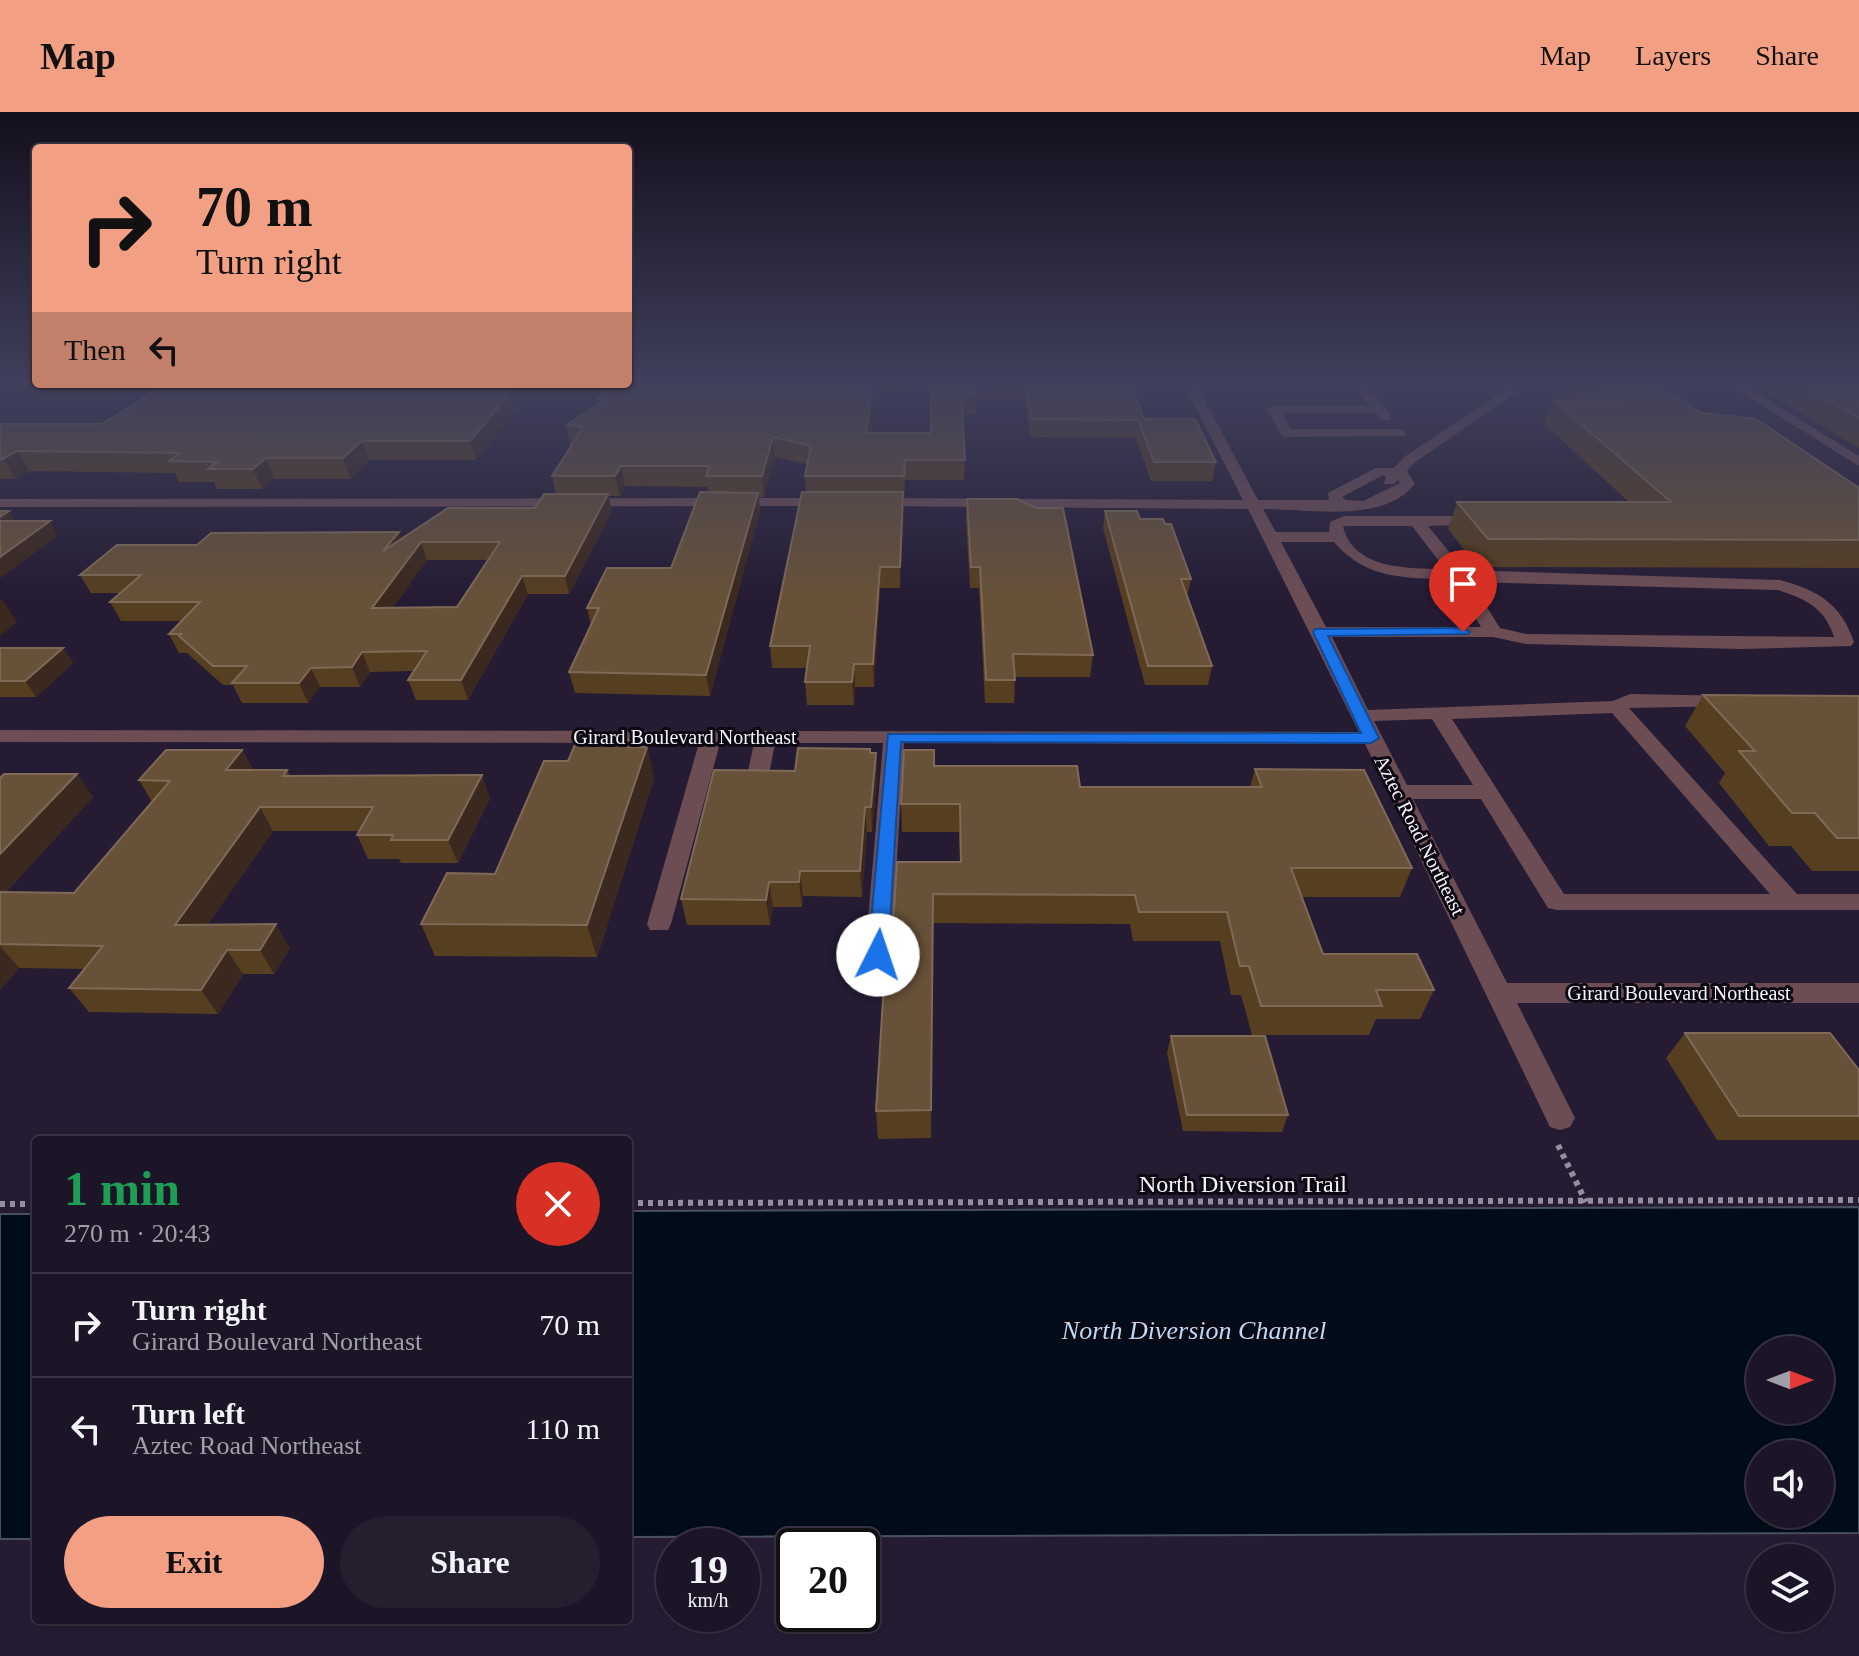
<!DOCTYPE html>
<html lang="en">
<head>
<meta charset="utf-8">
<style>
	:root { --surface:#1c1527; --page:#251e2f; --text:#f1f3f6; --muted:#a09fa7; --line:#3a3444; --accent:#f39f84 }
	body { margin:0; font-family:"Times New Roman",serif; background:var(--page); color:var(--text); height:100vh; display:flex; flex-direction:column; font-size:30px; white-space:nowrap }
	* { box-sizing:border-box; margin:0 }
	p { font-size:26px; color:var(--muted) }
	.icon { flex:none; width:44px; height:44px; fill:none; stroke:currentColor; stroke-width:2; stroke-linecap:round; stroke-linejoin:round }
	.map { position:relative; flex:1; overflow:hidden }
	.details { position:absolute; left:32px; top:1024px; width:600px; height:488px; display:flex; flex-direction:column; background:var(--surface); border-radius:8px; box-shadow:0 2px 6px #0004,0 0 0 2px var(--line) }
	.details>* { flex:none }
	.hud { position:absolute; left:32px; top:32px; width:600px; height:244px; border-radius:8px; box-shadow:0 2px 6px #0004,0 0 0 2px var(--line); background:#f39f84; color:#111; overflow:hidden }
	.needle { width:52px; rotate:90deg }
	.controls { position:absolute; left:1746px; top:1224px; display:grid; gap:16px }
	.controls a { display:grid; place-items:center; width:88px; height:88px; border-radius:50%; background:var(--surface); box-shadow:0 2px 6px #0004,0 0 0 2px var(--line); font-size:40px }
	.speed { position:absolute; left:656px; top:1416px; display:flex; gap:16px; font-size:40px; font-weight:700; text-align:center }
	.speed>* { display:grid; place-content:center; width:104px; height:104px; border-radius:50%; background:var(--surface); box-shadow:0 2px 6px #0004,0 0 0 2px var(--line); line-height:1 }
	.speed small { font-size:20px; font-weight:400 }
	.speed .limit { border:4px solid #111; border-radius:12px; background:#fff; color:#111 }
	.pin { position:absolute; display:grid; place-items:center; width:68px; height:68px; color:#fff; margin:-82px -34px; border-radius:50% 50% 50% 0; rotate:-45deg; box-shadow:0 0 8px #0007 }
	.pin .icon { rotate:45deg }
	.me { position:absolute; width:88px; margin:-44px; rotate:4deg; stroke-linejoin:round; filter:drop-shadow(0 0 6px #0008) }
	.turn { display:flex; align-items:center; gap:28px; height:168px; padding:0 32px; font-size:36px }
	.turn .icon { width:104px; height:104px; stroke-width:2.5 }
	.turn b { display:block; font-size:56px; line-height:68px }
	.then { display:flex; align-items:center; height:76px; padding:0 32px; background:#0003; gap:16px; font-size:30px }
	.round { display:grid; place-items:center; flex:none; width:84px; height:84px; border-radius:42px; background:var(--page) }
	.summary { display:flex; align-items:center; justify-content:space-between; height:136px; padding:0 32px }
	h1 { font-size:48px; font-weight:600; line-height:60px; color:#1e9e55 }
	.cta { display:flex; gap:16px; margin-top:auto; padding:16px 32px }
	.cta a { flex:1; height:92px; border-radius:48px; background:var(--accent); color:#111; font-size:32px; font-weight:600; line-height:92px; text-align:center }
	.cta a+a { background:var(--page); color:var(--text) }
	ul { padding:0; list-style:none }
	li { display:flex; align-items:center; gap:24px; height:104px; padding:0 32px; border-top:2px solid var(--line) }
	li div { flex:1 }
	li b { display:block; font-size:30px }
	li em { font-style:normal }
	header { display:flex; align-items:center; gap:48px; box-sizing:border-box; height:112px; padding:0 40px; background:var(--accent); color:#111 }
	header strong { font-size:38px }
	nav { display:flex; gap:44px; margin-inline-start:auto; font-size:28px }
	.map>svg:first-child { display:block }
</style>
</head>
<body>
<header>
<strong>Map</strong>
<nav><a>Map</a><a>Layers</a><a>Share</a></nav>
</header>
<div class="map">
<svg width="1859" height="1544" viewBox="0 0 1859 1544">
	<rect width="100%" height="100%" fill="#251c34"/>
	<g fill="#000c1a" stroke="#4a515e" stroke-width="2" fill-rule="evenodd">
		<path d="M1859,1095V1421L628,1425V1099ZM1760,1238H1820V1298H1760ZM1760,1342H1820V1402H1760Z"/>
		<rect x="0" y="1102" width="36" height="325"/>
	</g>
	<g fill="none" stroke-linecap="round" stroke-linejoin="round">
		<g stroke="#948e9f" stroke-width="6" stroke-dasharray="5 5" stroke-linecap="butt">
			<path d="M1558,1033L1586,1090"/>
			<path d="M628,1091L1859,1088"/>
			<path d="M0,1092H36"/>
		</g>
		<g fill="#6c4d54" fill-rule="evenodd">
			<path d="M1183,270H1195L1258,388H1329L1328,381L1376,356H1394L1404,345L1504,279L1495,270H1508L1517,280L1414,351L1407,359L1415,372C1383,412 1308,397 1263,397L1276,420H1329L1330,410L1344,404H1481L1486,406V412L1428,414L1464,458L1780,468C1818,478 1841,492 1854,530L1851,534L1743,537L1526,532L1493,525H1332L1368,598L1613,589L1630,582L1738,584L1741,588L1738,592L1731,594L1629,596L1797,782H1859V798H1557L1548,796L1481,687H1413L1507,871H1859V891H1517L1575,1006L1570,1015L1560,1018L1550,1015L1365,632L904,631L891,843L887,850H869L865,843L883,631H775L767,673L756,680L745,673L754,631H720L671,812L668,818H650L647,812L699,631L0,630V618L1359,620L1248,397L870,394L863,390L870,386L1243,388ZM1383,363L1386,364L1384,372H1394L1398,368L1400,371L1363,389L1346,388L1342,385ZM1346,414H1412L1445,457C1410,456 1355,459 1343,415ZM1281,430H1334C1367,468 1405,466 1453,467L1481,515H1326ZM1471,470L1778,478C1806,487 1825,496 1834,525L1526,522L1500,516ZM1612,601L1770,782H1564L1452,607ZM1432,607L1473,673H1407L1374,609Z"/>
			<path d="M1350,270H1363L1391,302V308H1381L1376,301H1282L1291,317H1399L1406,321L1404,324L1287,325L1282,324L1267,297L1273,293H1369Z"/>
			<path d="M1724,270H1739L1859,344V354Z"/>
			<path d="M0,387L830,386L837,390L830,394L0,395Z"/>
		</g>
	</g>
	<g fill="#563e21" fill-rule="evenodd">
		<path d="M628,270H919L918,278H875L870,321H931V270L976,283L975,302H962L965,348L964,368H905L900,476H880L874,575H855L854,593H807L805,570L807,556H772L770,534L806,380L805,364L807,352L775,345L764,385H759L760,399L710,584L575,581L569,560L591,513L587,496L671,456L708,380L707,375L625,374L620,384H609L612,399L569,482H528L468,588H416L408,568L414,559L370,560L360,575H320L308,591H242L233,573H223L187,541H179L169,522L182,509H121L110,490L121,481H91L80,463L197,433L399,420L401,427L535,396L556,382L552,364L572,333H570L566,313L598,292L597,287ZM427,448H488L457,495H393Z"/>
		<path d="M978,270H1130L1144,307L1216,350L1212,369H1151L1136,326L1030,325L1025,287H980Z"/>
		<path d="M1391,270H1486L1483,279H1399Z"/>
		<path d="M1555,270H1656L1700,301L1859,376V456L1478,455L1448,417L1457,390H1629L1544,312L1553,288L1578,289Z"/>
		<path d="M1751,270H1859V336Z"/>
		<path d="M537,272L476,348H369L351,367H274L262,377H217L214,370H179L175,361L29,359L15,367H0V312H102L323,276Z"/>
		<path d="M967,387L1093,543L1090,565H1015L1014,591H985L979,476H970L966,407Z"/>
		<path d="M1105,399L1140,407L1191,467L1187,485L1212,554L1208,573H1145L1103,416Z"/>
		<path d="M0,536H63L73,551L36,585H0Z"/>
		<path d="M1703,583L1859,584V759H1812L1791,734H1769L1719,671L1725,661L1685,614Z"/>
		<path d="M632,628L633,635H647L654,666L597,845L435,844L421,812L495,762L568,649Z"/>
		<path d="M242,638L253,658H287L290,664L490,686L458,751H401L399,747H368L357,723L359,719H273L208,812L290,836L274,862H243L218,902L89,900L69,876L85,857L19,856L0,878V666L93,685L5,781H74L152,690L139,668Z"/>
		<path d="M870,641H876L877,666L872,720H867L862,785L803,784L802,795H773L770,813H687L681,787L795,659Z"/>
		<path d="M934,654L1080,675H1250L1255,657L1412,756L1400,785H1302L1323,842L1434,878L1420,907H1376L1369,923H1252L1241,883H1231L1220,829H1133L1130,812L933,811L931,1026L878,1027L876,999L887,823L960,750L959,720H902L901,692Z"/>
		<path d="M1685,921L1859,958V1028H1717L1666,946Z"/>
		<path d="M1171,924L1288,1003L1282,1020L1183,1019L1167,941Z"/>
	</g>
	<g fill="#3b281e">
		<path d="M873,270H875V278L867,341L866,321Z"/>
		<path d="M518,272H537L476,348L470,329Z"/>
		<path d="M773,325L775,345L764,385L762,364Z"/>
		<path d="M362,329L369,348L351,367L343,346Z"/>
		<path d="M17,339L29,359L15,367L3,347Z"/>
		<path d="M266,346L274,367L262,377L253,357Z"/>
		<path d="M621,354L625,374L620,384L615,364Z"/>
		<path d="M903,380L904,399L900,476V455Z"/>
		<path d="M758,381L760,399L710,584L706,563Z"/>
		<path d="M608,382L612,399L569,482L565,464Z"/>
		<path d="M9,399L17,413L0,420V405Z"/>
		<path d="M50,409L58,424L0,466V445Z"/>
		<path d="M399,420L405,438L383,439Z"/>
		<path d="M421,430L427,448L379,514L372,496Z"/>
		<path d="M880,455V476L874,575L873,552Z"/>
		<path d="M522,464L528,482L468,588L461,568Z"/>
		<path d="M2,487L17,510L0,524V489Z"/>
		<path d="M63,536L73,551L36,585L25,569Z"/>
		<path d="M362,540L370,560L360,575L352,555Z"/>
		<path d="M854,552L855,575L854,593L852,570Z"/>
		<path d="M311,556L320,575L308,591L299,571Z"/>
		<path d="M647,635L654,666L597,845L587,813Z"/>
		<path d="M242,638L254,661L226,658Z"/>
		<path d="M876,641L877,666L872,720L871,695Z"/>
		<path d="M77,662L93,685L0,786V742Z"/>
		<path d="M482,663L490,686L458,751L448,728Z"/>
		<path d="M260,695L273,719L191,836L175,813Z"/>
		<path d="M865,695L867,720L862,785L860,759Z"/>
		<path d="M800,759L803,784L802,795L799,770Z"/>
		<path d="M769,770L773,795L770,813L766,788Z"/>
		<path d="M276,812L290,836L274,862L260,838Z"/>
		<path d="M0,834L19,856L0,878Z"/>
		<path d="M227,838L243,862L218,902L201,878Z"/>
	</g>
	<g fill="#675138" stroke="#7e6a57" stroke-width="2" fill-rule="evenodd">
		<path d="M628,270H873L866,321H931V270H975L976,283H961L965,348H905L904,364H805L811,334L773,325L762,364H706L709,354H621L615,364H552L583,315L566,313L606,287H597L607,272H628Z"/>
		<path d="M1026,270H1130L1144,307H1195L1216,350H1154L1138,308L1031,307Z"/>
		<path d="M1594,270H1656L1700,301L1756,307L1859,376V428L1488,427L1457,390H1671L1553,288L1619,289Z"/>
		<path d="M1797,270H1859V306Z"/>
		<path d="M329,272H518L470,329H362L343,346H266L253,357H208L217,350L169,349L180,341L17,339L3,347H0V312H102L160,276H323Z"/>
		<path d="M700,380L758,381L706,563L569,560L599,496H587L607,456H671Z"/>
		<path d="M802,380H903L900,455H880L873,552H854L852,570H805L810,534H770Z"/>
		<path d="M544,382H608L565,464H522L461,568H408L427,539L362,540L352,555L311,556L299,571H232L247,554H213L179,524L181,522H169L200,490H110L141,463H80L117,433H197L211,421L399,420L383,439L448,396H535ZM421,430H500L457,495L372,496Z"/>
		<path d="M967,387H1017L1036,396H1063L1093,543L1013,542L1015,568H986L980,455H971Z"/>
		<path d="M0,399H9L0,405Z"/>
		<path d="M1105,399H1137L1140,407H1163L1165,412H1171L1191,467H1181L1212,554H1148Z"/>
		<path d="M0,409H50L0,445Z"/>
		<path d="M0,536H63L25,569H0Z"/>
		<path d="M1703,583L1859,584V726H1837L1815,701H1792L1739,639H1755Z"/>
		<path d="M577,628H632L629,635H647L587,813L421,812L447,761L495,762L544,649H568Z"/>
		<path d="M798,636L870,637V641H876L871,695H865L860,759H800L799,770H769L766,788L681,787L714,658L795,659Z"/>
		<path d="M166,638H242L226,658H287L283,664L482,663L448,728H391L393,723H357L373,695H260L175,813L276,812L260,838H227L201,878L69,876L103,834L0,832V780L74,781L170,669L139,668Z"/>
		<path d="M904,638H934V654H1077L1080,675H1262L1255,657L1364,658L1412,756H1291L1323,842H1417L1434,878H1376L1382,894H1261L1249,854H1240L1227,800H1139L1135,783L933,782L931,998L876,999L887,823L893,814L897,750H961L960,692H901Z"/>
		<path d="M4,662H77L0,742V666Z"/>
		<path d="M1685,921H1830L1859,958V1004H1739Z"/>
		<path d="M1171,924H1265L1288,1003H1187Z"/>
	</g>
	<linearGradient id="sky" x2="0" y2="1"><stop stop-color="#140f1d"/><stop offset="0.56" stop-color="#40405c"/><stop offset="1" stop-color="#40405c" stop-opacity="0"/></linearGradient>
	<rect width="1859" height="486" fill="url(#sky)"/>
	<path fill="#1a73e8" stroke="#114b97" stroke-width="2" d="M1463,516L1470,520L1468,522L1328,524L1379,626L1371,631L901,630L888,843L878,850L868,843L888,622L1361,621L1313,520L1315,517Z"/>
	<g text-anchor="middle" stroke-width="6" stroke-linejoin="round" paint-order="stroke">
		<g font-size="20" fill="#f6f3fd" stroke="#0d0913">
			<text x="685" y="632">Girard Boulevard Northeast</text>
			<text transform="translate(1420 723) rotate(63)" y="7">Aztec Road Northeast</text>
			<text x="1679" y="888">Girard Boulevard Northeast</text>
		</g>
		<g font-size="24" fill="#f6f3fd" stroke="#0d0913">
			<text x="1243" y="1080">North Diversion Trail</text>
		</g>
		<g font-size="26" font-style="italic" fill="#bbdaf7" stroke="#0d0913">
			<text x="1194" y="1227">North Diversion Channel</text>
		</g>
	</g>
</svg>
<div class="controls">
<a><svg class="needle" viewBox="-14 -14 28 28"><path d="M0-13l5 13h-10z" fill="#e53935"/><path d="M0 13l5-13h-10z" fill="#a09fa7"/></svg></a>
<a><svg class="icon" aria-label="sound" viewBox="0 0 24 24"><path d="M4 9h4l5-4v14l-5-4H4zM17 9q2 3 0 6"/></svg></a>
<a><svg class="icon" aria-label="layers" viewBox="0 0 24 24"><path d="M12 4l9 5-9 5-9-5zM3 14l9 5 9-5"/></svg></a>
</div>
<div class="speed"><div>19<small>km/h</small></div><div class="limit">20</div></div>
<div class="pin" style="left:1463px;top:520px;background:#d93025"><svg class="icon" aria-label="arrive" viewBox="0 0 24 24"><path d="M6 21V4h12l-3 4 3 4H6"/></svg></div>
<svg class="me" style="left:878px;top:843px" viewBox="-20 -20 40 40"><circle r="19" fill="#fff"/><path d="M0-13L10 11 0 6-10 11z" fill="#1a73e8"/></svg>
<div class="hud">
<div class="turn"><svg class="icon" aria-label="right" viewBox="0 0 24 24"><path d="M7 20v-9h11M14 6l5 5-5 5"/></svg><div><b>70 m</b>Turn right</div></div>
<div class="then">Then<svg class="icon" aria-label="left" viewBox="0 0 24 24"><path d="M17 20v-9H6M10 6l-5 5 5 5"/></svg></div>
</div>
<section class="details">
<div class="summary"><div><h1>1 min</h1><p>270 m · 20:43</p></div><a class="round" style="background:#d93025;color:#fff"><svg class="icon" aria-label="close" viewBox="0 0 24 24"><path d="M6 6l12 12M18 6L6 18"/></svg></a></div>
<ul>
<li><svg class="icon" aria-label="right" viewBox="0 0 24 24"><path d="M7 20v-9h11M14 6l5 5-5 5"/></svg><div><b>Turn right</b><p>Girard Boulevard Northeast</p></div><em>70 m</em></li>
<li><svg class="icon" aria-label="left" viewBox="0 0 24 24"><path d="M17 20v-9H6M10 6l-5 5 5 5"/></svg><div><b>Turn left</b><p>Aztec Road Northeast</p></div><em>110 m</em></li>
</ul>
<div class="cta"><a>Exit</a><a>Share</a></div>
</section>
</div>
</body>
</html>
